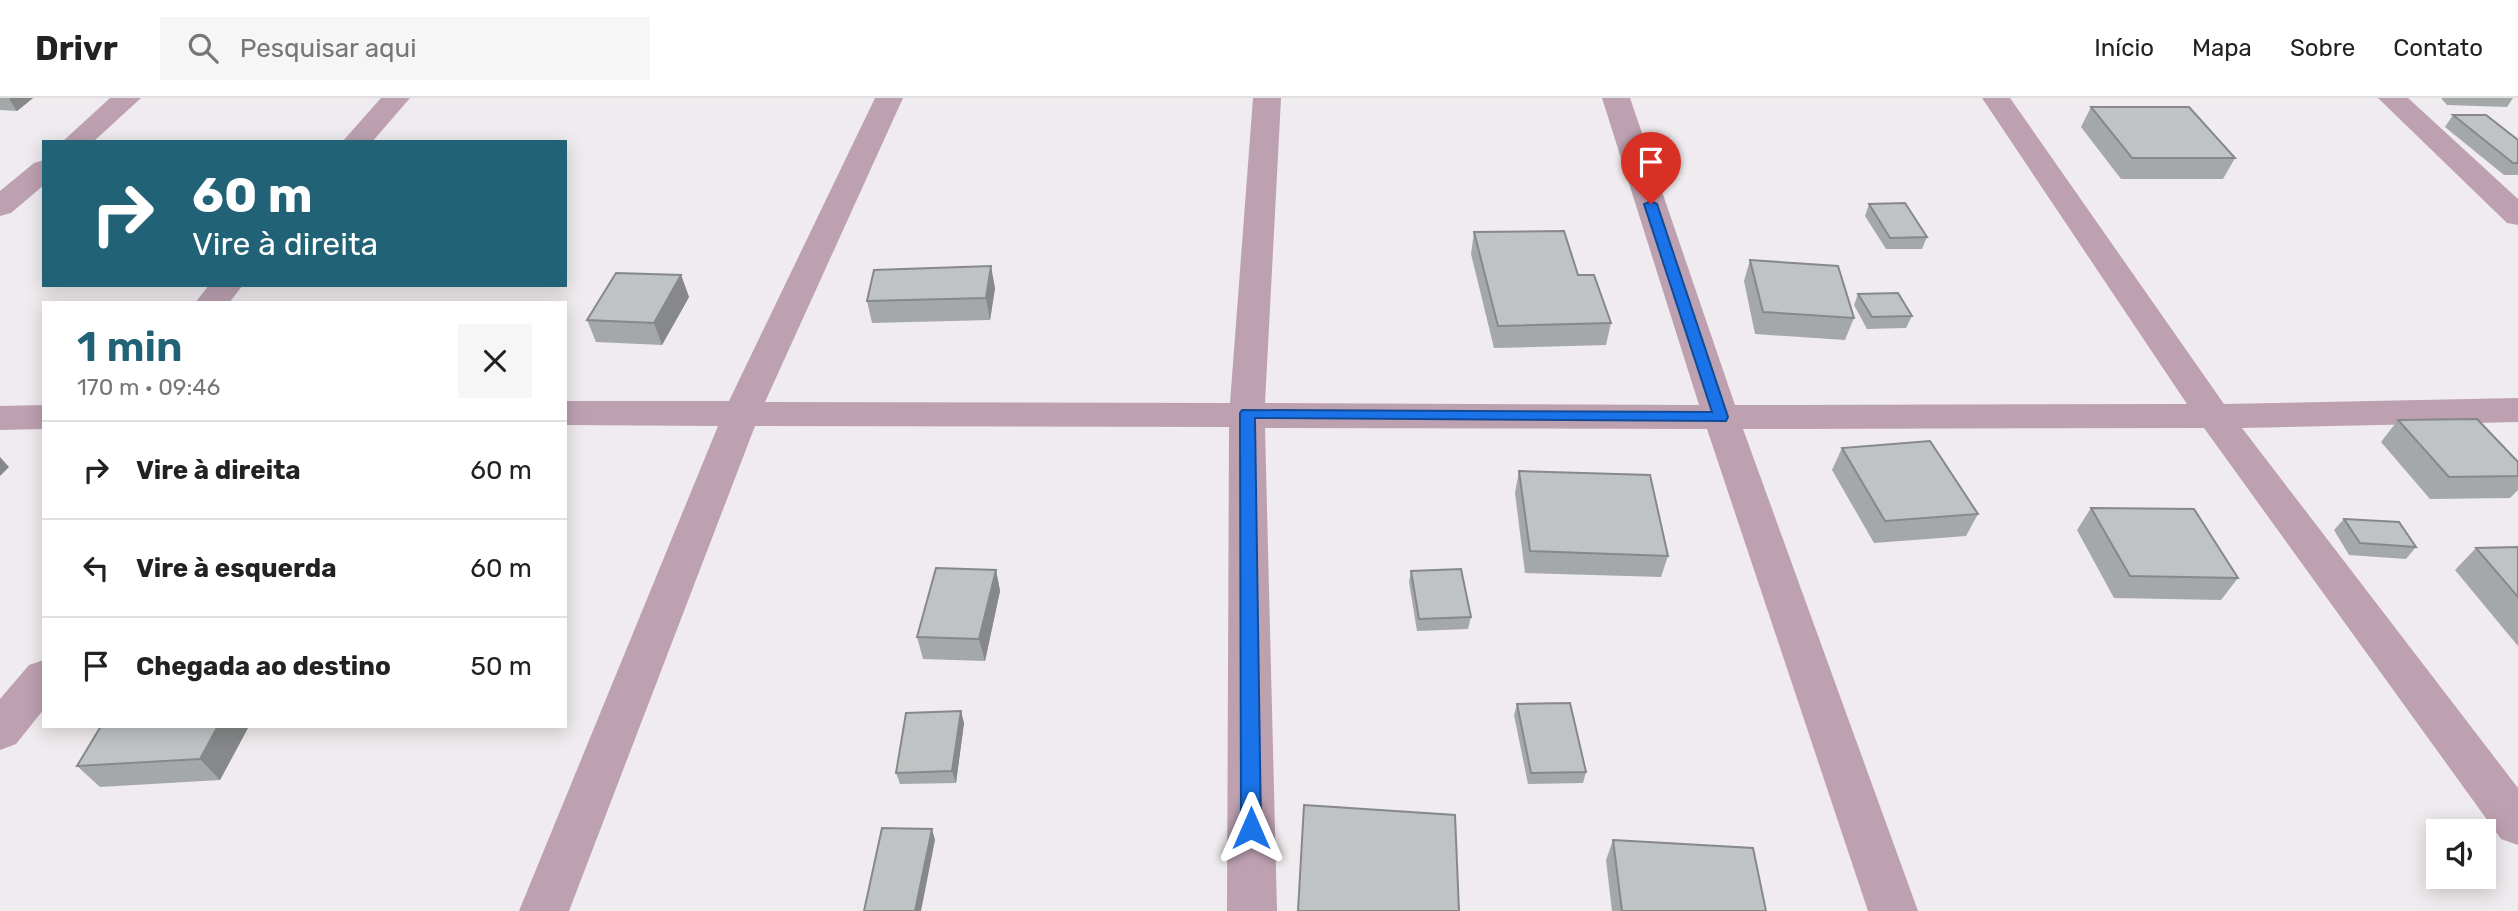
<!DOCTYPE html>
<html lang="pt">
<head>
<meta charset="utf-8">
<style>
	:root { --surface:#fff; --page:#f6f6f6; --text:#222; --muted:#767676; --line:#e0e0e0; --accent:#216276 }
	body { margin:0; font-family:Rubik,sans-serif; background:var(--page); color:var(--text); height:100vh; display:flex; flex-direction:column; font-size:26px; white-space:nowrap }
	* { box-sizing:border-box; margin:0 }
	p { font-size:23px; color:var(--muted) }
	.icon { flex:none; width:38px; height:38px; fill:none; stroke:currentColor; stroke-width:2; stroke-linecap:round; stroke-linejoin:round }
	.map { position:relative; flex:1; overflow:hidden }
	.panel { position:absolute; left:42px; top:203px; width:525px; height:427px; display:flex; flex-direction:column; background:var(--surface); border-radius:0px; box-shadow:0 4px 18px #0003 }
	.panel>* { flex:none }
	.guide { position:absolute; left:42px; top:42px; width:525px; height:147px; border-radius:0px; box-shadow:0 4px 18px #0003; background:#216276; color:#fff; overflow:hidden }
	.controls { position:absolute; left:2426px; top:721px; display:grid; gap:14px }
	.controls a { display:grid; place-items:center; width:70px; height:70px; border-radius:0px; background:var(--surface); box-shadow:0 4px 18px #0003; font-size:35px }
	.pin { position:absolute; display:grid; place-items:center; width:60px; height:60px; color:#fff; margin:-72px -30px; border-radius:50% 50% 50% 0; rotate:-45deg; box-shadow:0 0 7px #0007 }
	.pin .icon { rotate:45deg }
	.me { position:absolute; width:77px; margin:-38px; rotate:0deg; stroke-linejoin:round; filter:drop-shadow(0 0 5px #0008) }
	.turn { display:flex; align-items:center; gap:24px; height:147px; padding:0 35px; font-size:32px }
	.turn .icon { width:91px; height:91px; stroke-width:2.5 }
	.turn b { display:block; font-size:49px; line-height:60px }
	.round { display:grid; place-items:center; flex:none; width:74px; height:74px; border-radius:0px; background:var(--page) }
	.summary { display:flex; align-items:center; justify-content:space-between; height:119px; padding:0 35px }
	h1 { font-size:42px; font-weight:600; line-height:52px; color:var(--accent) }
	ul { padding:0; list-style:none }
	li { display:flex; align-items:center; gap:21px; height:98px; padding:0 35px; border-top:2px solid var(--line) }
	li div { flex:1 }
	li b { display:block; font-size:26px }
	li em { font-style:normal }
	header { display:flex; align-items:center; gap:42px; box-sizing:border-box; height:98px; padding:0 35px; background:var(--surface); border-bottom:2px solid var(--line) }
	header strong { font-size:33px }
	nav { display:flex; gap:38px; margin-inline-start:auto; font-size:24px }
	.search { width:490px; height:63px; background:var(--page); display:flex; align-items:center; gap:18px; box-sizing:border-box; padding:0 24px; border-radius:0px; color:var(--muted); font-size:26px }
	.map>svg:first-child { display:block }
</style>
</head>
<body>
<header>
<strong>Drivr</strong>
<div class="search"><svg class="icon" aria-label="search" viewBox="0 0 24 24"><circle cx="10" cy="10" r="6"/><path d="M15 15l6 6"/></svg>Pesquisar aqui</div>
<nav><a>Início</a><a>Mapa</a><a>Sobre</a><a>Contato</a></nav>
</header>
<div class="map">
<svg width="2518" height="813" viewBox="0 0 2518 813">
	<rect width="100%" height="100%" fill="#efebee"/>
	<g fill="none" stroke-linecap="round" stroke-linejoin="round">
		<g fill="#bda1b1" fill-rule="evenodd">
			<path d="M110,0H141L93,44H62Z"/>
			<path d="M381,0H410L372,44H342Z"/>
			<path d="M875,0H903L765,304L1230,305L1253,0H1281L1265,305L1699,307L1602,0H1630L1735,307L2187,306L1982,0H2010L2224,306L2518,300V324L2242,330L2518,690V747L2501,741L2204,330L1743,331L1918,813H1868L1707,331L1265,330L1277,813H1227L1229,329L755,328L569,813H519L718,328L565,327V303H729Z"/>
			<path d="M2378,0H2408L2518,101V127L2507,125Z"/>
			<path d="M44,62V87L11,115L0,118V93L34,65Z"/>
			<path d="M209,187H243L229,205H195Z"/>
			<path d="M44,307V331L0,332V308Z"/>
			<path d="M44,562V611L16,646L0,652V601L29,567Z"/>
		</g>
	</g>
	<g fill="#a4a8a9">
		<path d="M0,0H33L17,13L0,12Z"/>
		<path d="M2441,0H2513L2507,9L2447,7Z"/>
		<path d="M2091,9L2235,60L2223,81H2121L2081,29Z"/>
		<path d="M2453,17L2518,42V77H2504L2445,29Z"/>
		<path d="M1869,106L1927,139L1922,151H1886L1865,118Z"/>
		<path d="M1474,134L1578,177L1611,225L1606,247L1494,250L1471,156Z"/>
		<path d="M1750,162L1854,220L1845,242L1755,236L1744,183Z"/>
		<path d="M681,177L689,199L662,247L596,244L587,222Z"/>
		<path d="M995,190L990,222L872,225L867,203Z"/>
		<path d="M1858,196L1912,218L1906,230L1867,231L1854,207Z"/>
		<path d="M2398,322L2518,364V392L2510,400L2430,401L2381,344Z"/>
		<path d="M1842,350L1978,416L1966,438L1874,445L1832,372Z"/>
		<path d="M1519,373L1668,458L1661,479L1525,475L1515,395Z"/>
		<path d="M2091,410L2238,480L2221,502L2114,500L2077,432Z"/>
		<path d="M2344,421L2416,449L2406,461L2349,457L2334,432Z"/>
		<path d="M2518,449V548L2455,472L2476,450Z"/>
		<path d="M996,472L1000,493L985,563L923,561L917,539Z"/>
		<path d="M1411,473L1471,519L1468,531L1417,533L1409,484Z"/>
		<path d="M1517,606L1586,674L1583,685L1528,686L1514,617Z"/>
		<path d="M964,625L956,685L900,686L896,675Z"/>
		<path d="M101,628H249L220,682L100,689L77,668Z"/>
		<path d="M1613,742L1766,813H1612L1606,762Z"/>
	</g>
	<g fill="#868889">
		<path d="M11,0H33L17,13L9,1Z"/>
		<path d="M991,168L995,190L990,222L986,200Z"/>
		<path d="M681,177L689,199L662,247L654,225Z"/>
		<path d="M0,359L9,369L0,378Z"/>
		<path d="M996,472L1000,493L985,563L979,541Z"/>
		<path d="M961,613L964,625L956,685L952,673Z"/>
		<path d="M218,628H249L220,682L200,661Z"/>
		<path d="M932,731L935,742L921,813H915Z"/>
	</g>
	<g fill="#bfc3c4" stroke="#868889" stroke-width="2">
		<path d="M2091,9H2189L2235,60H2132Z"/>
		<path d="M2453,17H2486L2518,42V65H2513Z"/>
		<path d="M1905,105L1927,139L1890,140L1869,106Z"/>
		<path d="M1564,133L1578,177H1594L1611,225L1498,228L1474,134Z"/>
		<path d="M1750,162L1838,168L1854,220L1763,214Z"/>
		<path d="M991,168L986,200L867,203L874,172Z"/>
		<path d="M616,175L681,177L654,225L587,222Z"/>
		<path d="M1898,195L1912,218L1872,219L1858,196Z"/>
		<path d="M2477,321L2518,364V378L2449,379L2398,322Z"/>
		<path d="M1930,343L1978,416L1885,423L1842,350Z"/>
		<path d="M1519,373L1650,377L1668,458L1530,453Z"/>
		<path d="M2091,410L2194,411L2238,480L2130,478Z"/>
		<path d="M2344,421L2399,424L2416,449L2360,445Z"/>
		<path d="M2518,449V499L2476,450Z"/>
		<path d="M936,470L996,472L979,541L917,539Z"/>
		<path d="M1461,471L1471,519L1419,521L1411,473Z"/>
		<path d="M1570,605L1586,674L1531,675L1517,606Z"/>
		<path d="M961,613L952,673L896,675L906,615Z"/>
		<path d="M101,628H218L200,661L77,668Z"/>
		<path d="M1304,707L1455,717L1459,813H1298Z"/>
		<path d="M882,730L932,731L915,813H864Z"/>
		<path d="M1613,742L1753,750L1766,813H1622Z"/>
	</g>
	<path fill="#1a73e8" stroke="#114b97" stroke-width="2" d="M1651,103L1657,106L1728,319L1726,323L1255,320L1261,730L1258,736L1251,739L1244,736L1241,730L1240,315L1242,312L1712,314L1644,106Z"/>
</svg>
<div class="controls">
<a><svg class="icon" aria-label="sound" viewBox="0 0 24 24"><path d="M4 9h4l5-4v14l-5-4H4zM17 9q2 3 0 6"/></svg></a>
</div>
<div class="pin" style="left:1651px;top:106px;background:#d93025"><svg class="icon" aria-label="arrive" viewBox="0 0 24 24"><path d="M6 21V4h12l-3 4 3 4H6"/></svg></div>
<svg class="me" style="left:1251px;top:730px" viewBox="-20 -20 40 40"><path d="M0-17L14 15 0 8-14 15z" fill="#1a73e8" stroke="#fff" stroke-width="4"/></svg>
<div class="guide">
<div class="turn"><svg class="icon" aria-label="right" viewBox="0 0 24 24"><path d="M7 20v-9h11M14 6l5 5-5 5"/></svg><div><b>60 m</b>Vire à direita</div></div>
</div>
<section class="panel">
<div class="summary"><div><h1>1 min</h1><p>170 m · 09:46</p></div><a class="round"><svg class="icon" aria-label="close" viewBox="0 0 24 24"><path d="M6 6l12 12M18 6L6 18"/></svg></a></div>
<ul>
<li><svg class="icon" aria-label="right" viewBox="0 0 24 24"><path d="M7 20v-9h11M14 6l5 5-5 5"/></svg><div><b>Vire à direita</b></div><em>60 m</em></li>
<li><svg class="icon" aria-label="left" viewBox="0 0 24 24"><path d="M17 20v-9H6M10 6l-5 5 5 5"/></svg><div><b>Vire à esquerda</b></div><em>60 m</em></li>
<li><svg class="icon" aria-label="arrive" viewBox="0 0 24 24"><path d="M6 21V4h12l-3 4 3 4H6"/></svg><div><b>Chegada ao destino</b></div><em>50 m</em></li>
</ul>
</section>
</div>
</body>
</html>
